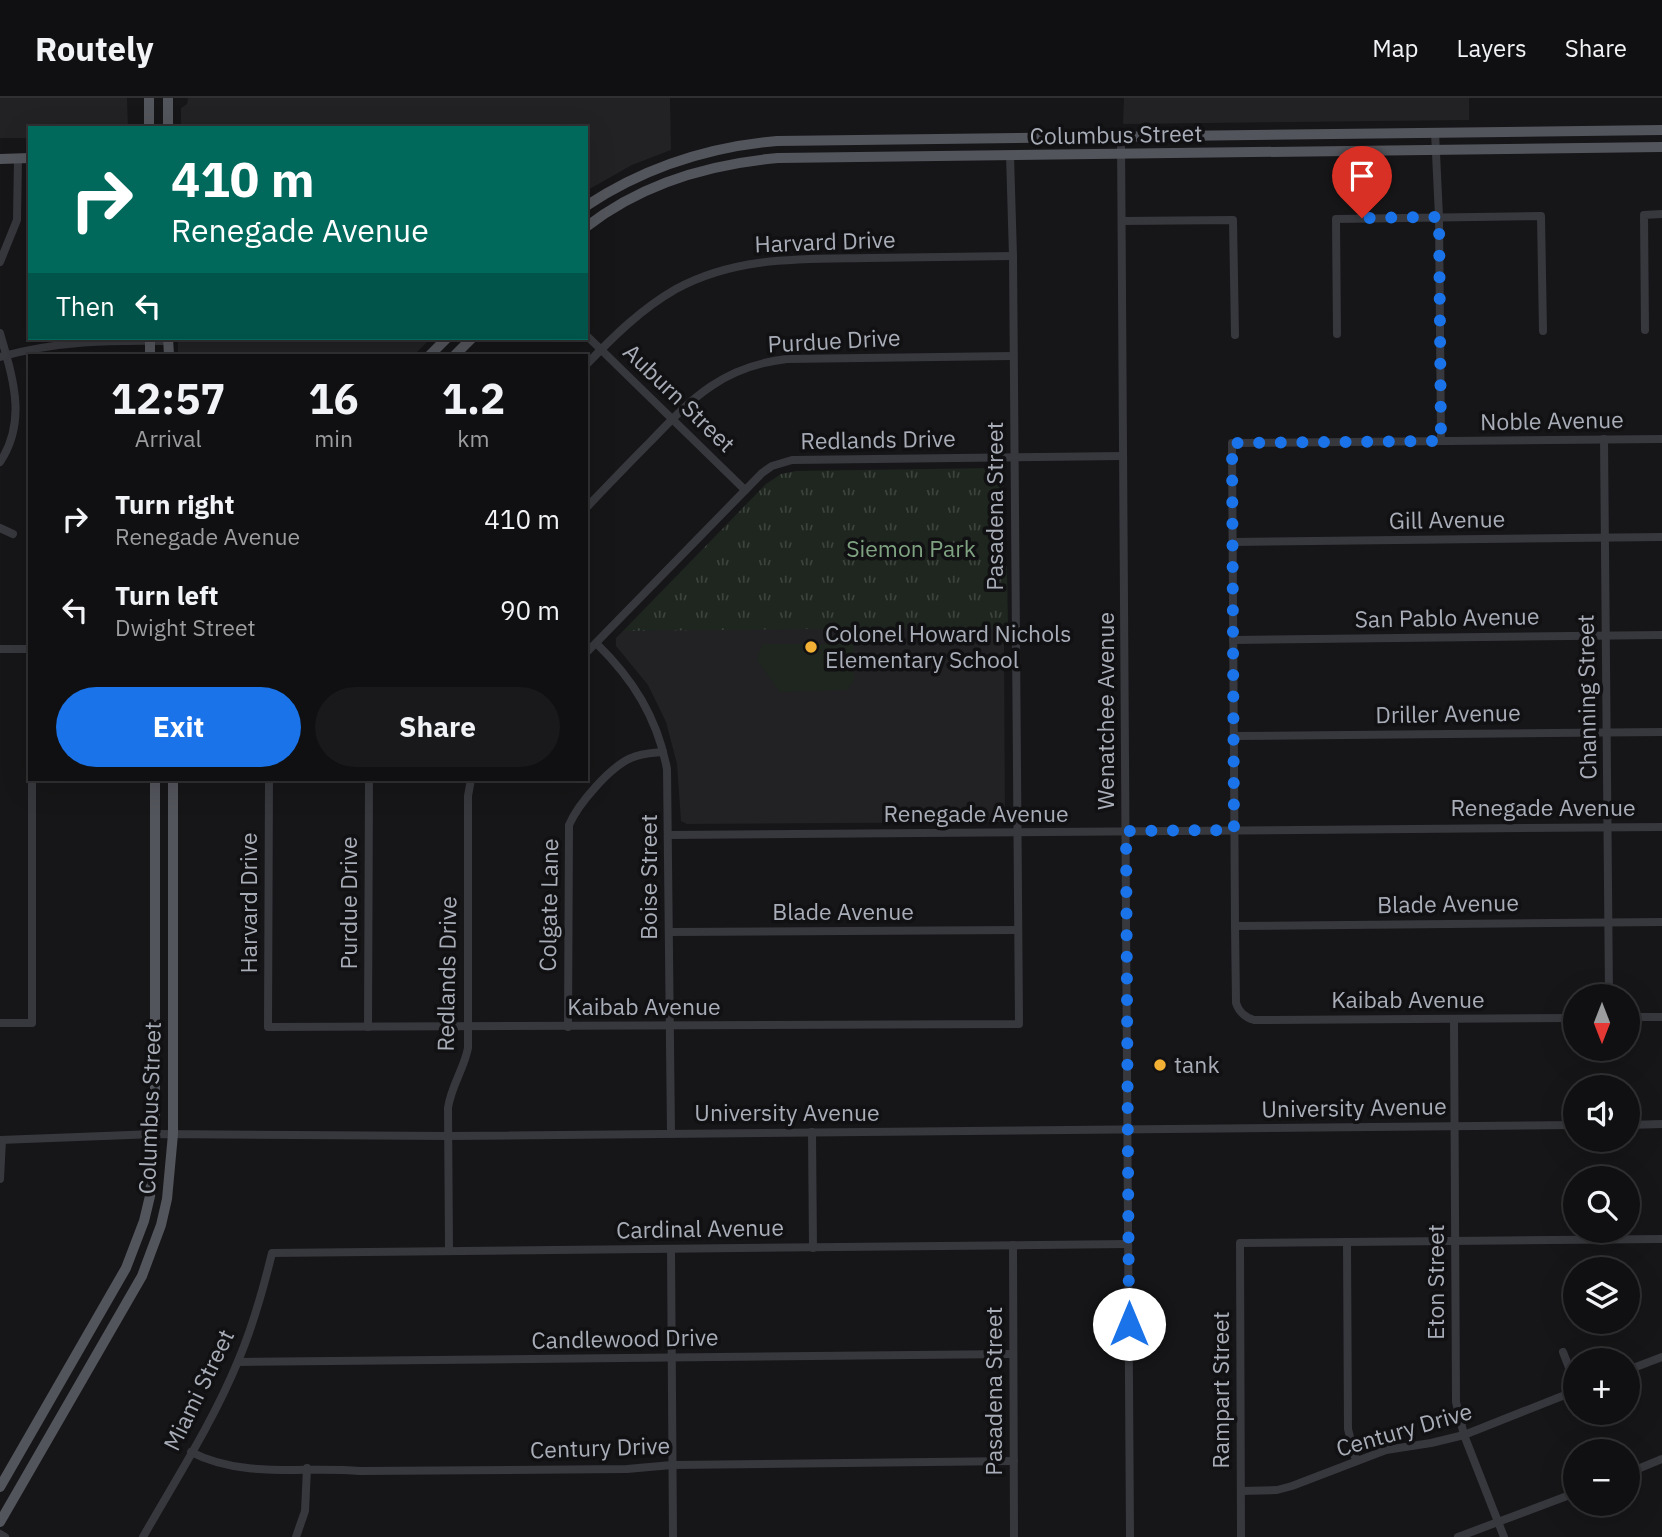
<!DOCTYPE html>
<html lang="en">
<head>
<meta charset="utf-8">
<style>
	:root { --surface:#101012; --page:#19191b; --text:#f1f3f6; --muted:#9c9d9f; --line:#303032; --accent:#1a73e8 }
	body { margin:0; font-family:"IBM Plex Sans",sans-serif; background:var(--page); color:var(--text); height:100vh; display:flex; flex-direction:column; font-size:26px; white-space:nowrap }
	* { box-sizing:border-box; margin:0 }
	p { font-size:23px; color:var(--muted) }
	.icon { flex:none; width:38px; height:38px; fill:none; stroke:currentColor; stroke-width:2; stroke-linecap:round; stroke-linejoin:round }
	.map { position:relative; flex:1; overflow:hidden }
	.sheet { position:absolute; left:28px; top:256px; width:560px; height:427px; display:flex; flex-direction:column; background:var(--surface); border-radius:0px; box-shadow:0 7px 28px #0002,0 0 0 2px var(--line) }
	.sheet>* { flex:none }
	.banner { position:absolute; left:28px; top:28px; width:560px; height:214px; border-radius:0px; box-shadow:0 7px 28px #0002,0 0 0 2px var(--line); background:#00695c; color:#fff; overflow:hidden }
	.needle { width:46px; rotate:180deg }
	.tools { position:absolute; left:1563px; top:886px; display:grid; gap:14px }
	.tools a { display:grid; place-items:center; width:77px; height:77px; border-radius:50%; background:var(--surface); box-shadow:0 7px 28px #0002,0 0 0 2px var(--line); font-size:35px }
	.pin { position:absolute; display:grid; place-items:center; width:60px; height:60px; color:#fff; margin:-72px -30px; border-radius:50% 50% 50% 0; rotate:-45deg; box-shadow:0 0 7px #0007 }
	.pin .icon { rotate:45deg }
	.me { position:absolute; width:77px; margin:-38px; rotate:0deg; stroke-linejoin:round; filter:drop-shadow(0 0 5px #0008) }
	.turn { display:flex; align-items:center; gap:24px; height:147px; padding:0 28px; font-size:32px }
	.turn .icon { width:91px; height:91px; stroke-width:2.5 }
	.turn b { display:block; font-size:49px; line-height:60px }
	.then { display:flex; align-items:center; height:66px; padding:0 28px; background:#0003; gap:14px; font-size:26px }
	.eta { display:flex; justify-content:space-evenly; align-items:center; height:119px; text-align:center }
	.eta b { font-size:42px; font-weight:800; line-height:49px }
	.cta { display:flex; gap:14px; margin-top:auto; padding:14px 28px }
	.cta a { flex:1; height:80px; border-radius:42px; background:var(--accent); color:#fff; font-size:28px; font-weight:800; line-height:80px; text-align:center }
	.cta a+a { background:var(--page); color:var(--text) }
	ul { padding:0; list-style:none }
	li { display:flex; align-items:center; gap:21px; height:91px; padding:0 28px }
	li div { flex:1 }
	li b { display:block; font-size:26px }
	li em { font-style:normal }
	header { display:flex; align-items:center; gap:42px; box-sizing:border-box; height:98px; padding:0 35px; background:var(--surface); border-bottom:2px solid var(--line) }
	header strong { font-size:33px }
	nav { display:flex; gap:38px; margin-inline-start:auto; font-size:24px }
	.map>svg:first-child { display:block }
</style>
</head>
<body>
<header>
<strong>Routely</strong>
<nav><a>Map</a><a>Layers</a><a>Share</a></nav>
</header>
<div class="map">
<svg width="1662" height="1439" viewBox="0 0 1662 1439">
	<defs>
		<pattern id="park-tufts" width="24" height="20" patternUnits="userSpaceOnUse" patternTransform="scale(1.75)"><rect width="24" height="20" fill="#1e261f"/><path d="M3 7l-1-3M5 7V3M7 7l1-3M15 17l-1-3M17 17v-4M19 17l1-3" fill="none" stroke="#3c433d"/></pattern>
	</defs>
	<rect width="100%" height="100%" fill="#161618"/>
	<g fill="#222225">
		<path d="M0,0H127L128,30H30V40H0Z"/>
		<path d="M188,0H670L671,52L632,67L586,93V30H181V10L187,6Z"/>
		<path d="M1124,0H1469V22L1123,26Z"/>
		<path d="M178,240H431L414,257H178Z"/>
		<path d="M1003,377L1005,721L1000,724L687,726L681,723L677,666L666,624L648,587L616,548V540L623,533Z"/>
	</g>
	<g fill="#1e261f">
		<path d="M1007,468L1008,527H991L990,469Z"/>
		<path d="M762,546H854V582L847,592L780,594L757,562Z"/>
	</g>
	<path fill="url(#park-tufts)" d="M995,370L1000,372L1003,377L1004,529L623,533L766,386L781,376L796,373Z"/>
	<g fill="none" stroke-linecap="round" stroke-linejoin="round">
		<g stroke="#37383d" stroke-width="8">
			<path d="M1435,34L1439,119L1441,343"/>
			<path d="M1121,38L1130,1439"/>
			<path d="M1122,123L1233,122L1235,237"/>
			<path d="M0,164L17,122L18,61"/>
			<path d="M1645,232L1644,117L1662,116"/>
			<path d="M0,235C12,278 28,322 0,364"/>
			<path d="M1337,236L1336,121L1541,118L1543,233"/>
			<path d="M586,237L745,392"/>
			<path d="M0,259C57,243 110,242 168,243"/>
			<path d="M586,267C614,238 641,211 676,191C736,158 802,161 869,160C917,159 965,159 1013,158"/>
			<path d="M1604,341L1609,898"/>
			<path d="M586,410C608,387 629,365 651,343C693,299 724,268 787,261L1013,258"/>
			<path d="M0,430L13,436"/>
			<path d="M1233,444L1662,439"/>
			<path d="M1233,542L1662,537"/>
			<path d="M596,545C633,581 657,619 667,671L671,1036"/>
			<path d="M0,551H30"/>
			<path d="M586,555L762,375L772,368L792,362L1123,358"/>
			<path d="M1234,638L1662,634"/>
			<path d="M269,681L268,929L1019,926L1013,158L1010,57"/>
			<path d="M669,737L1662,729"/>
			<path d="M1235,828L1662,824"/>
			<path d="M669,834L1018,832"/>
			<path d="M1628,919H1662"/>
			<path d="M1575,920L1254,922C1244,919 1239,914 1236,905L1235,828L1232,345L1662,341"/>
			<path d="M1454,921L1456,1304L1464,1337L1504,1439"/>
			<path d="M0,925H32V681"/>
			<path d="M368,929L369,681"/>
			<path d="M568,929L569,727C578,706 610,669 631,660C641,655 653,655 663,654"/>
			<path d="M1628,1027L1662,1026"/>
			<path d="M812,1034L813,1150"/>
			<path d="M0,1042L155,1036L449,1038L1575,1027"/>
			<path d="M0,1081L2,1042"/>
			<path d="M1347,1144L1348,1331L1356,1363"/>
			<path d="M1013,1147L1014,1439"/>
			<path d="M671,1151L673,1439"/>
			<path d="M449,1153L448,1010C451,988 464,971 468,950V698L471,681"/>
			<path d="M1563,1254L1575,1285"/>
			<path d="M238,1264L1013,1256"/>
			<path d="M1628,1272L1662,1259"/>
			<path d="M191,1354C243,1381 304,1368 360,1373L627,1371L672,1367L1014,1363"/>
			<path d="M1628,1375L1662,1361"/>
			<path d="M1241,1393L1277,1392L1292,1388L1386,1352L1431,1345L1464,1337L1575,1293"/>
			<path d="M0,1436L5,1439"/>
			<path d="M143,1439C176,1381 213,1324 238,1263C253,1228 263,1192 272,1155L1128,1146"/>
			<path d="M296,1439L305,1413L307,1370"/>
			<path d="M1241,1439L1240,1145L1662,1141"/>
			<path d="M1458,1439L1575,1395"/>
		</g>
		<g stroke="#53555c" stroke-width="10">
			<path d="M149,30V0"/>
			<path d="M168,30V0"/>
			<path d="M0,61L30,60"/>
			<path d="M586,108C645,69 707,49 777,43L1662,32"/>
			<path d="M586,129C641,86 709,66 778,60L1662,49"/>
			<path d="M150,240V257"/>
			<path d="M168,240L169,257"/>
			<path d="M430,257L447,240"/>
			<path d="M455,257L472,240"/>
			<path d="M0,1389L126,1170L144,1123L150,1098L155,1036V681"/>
			<path d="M0,1424L142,1178L161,1127L167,1101L173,1036V681"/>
		</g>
	</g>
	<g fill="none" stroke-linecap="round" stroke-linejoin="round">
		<path stroke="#1a73e8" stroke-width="12" stroke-dasharray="0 21.6" d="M1129,1226L1126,733L1234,732L1232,345L1441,343L1439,119L1362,120"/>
	</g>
	<g fill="#f2b134" stroke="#111113" stroke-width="2.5">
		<circle cx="811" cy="549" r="7"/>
		<circle cx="1160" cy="967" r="7"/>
	</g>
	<g text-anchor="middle" stroke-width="7" stroke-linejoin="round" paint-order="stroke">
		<g font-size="23" fill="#a8adb8" stroke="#111113">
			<text transform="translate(1116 37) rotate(-1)" y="8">Columbus Street</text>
			<text transform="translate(825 144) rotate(-2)" y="8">Harvard Drive</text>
			<text transform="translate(834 243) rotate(-3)" y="8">Purdue Drive</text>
			<text transform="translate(679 300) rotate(44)" y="8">Auburn Street</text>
			<text transform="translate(1552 323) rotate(-1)" y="8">Noble Avenue</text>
			<text transform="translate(878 342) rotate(-1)" y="8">Redlands Drive</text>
			<text transform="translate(995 408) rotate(-90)" y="8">Pasadena Street</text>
			<text transform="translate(1447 422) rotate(-1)" y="8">Gill Avenue</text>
			<text transform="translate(1447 520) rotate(-1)" y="8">San Pablo Avenue</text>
			<text transform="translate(1587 599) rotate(-91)" y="8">Channing Street</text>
			<text transform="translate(1106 613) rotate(-90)" y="8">Wenatchee Avenue</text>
			<text transform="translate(1448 616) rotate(-1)" y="8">Driller Avenue</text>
			<text x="1543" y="718">Renegade Avenue</text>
			<text x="976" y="724">Renegade Avenue</text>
			<text transform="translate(649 779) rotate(-90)" y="8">Boise Street</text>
			<text transform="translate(249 805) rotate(-90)" y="8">Harvard Drive</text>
			<text transform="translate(349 805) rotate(-90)" y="8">Purdue Drive</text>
			<text transform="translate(1448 806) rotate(-1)" y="8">Blade Avenue</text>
			<text transform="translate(549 807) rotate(-89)" y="8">Colgate Lane</text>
			<text x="843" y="822">Blade Avenue</text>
			<text transform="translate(447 876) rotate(-89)" y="8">Redlands Drive</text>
			<text x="1408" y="910">Kaibab Avenue</text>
			<text x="644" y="917">Kaibab Avenue</text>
			<text transform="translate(150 1010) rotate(-88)" y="8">Columbus Street</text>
			<text transform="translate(1354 1010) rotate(-1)" y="8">University Avenue</text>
			<text x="787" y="1023">University Avenue</text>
			<text transform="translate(700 1131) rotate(-1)" y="8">Cardinal Avenue</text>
			<text transform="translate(1436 1184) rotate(-90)" y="8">Eton Street</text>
			<text transform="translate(625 1241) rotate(-1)" y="8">Candlewood Drive</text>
			<text transform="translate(199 1292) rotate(-64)" y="8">Miami Street</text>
			<text transform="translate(1221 1292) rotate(-90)" y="8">Rampart Street</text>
			<text transform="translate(994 1293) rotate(-90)" y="8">Pasadena Street</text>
			<text transform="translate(1404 1332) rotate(-16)" y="8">Century Drive</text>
			<text transform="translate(600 1350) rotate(-2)" y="8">Century Drive</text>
		</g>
		<g font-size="23" fill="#7fa381" stroke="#111113">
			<text x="911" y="459">Siemon Park</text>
		</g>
		<g font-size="23" fill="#a8adb8" stroke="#111113" text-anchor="start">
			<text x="825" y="544">Colonel Howard Nichols<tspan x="825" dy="26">Elementary School</tspan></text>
			<text x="1174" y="975">tank</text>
		</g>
	</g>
</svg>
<div class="tools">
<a><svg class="needle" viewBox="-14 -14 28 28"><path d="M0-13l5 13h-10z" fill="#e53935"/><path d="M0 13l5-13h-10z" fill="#9c9d9f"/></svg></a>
<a><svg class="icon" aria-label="sound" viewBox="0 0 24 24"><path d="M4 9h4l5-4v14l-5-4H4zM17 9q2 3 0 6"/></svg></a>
<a><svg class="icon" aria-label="search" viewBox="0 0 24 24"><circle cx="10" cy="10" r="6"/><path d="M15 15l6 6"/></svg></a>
<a><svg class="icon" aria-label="layers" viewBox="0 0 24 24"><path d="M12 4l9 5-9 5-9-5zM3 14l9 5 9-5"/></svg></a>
<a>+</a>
<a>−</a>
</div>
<div class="pin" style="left:1362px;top:120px;background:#d93025"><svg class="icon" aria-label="arrive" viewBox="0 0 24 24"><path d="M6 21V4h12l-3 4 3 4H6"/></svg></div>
<svg class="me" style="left:1129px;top:1226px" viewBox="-20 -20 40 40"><circle r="19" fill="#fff"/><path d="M0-13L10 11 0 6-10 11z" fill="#1a73e8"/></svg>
<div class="banner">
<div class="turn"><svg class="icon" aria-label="right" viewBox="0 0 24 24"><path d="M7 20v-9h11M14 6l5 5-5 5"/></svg><div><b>410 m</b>Renegade Avenue</div></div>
<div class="then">Then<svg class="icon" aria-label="left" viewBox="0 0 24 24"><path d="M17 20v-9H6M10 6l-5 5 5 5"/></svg></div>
</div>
<section class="sheet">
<div class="eta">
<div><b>12:57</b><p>Arrival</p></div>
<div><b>16</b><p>min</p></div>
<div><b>1.2</b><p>km</p></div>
</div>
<ul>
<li><svg class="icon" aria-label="right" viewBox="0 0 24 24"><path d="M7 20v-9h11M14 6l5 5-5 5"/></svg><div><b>Turn right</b><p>Renegade Avenue</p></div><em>410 m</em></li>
<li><svg class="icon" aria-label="left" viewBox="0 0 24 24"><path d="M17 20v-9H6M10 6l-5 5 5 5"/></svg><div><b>Turn left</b><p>Dwight Street</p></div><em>90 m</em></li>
</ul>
<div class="cta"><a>Exit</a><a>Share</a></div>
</section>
</div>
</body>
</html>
